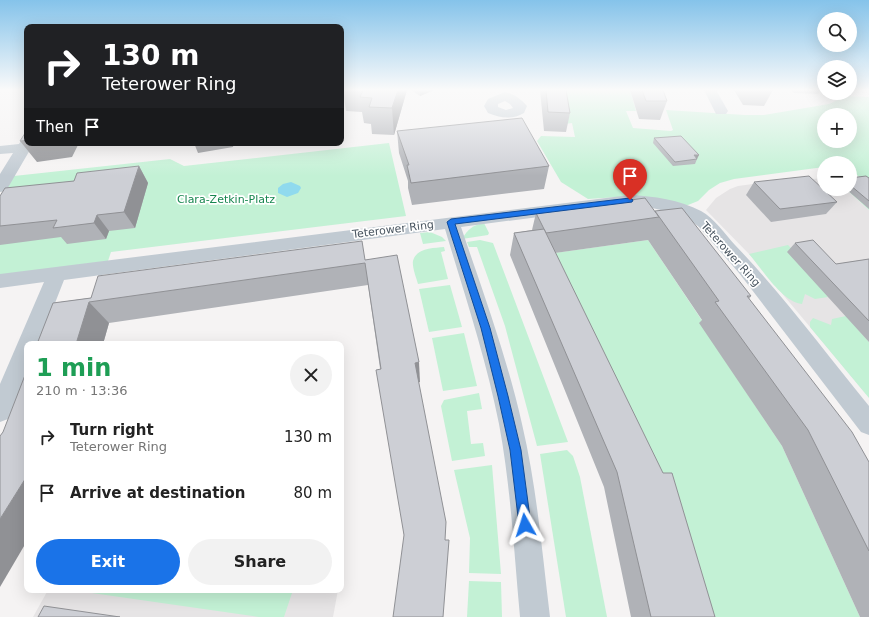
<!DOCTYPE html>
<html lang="en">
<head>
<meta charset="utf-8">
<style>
	:root { --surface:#fff; --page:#f2f2f2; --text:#222; --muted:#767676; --accent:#1a73e8 }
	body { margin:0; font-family:"DejaVu Sans",sans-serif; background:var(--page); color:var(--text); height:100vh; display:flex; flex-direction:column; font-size:15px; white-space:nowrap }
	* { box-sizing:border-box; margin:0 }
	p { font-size:13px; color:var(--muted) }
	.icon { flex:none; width:22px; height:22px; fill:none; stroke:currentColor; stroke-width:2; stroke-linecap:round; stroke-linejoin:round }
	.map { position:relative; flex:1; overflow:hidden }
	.side { position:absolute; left:24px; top:341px; width:320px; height:252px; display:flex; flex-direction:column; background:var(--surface); border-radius:8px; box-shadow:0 4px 16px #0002 }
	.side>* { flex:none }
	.top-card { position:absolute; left:24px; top:24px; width:320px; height:122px; border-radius:8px; box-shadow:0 4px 16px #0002; background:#202124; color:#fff; overflow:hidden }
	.tools { position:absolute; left:817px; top:12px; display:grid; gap:8px }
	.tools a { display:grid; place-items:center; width:40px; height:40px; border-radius:50%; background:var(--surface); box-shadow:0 4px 16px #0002; font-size:20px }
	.pin { position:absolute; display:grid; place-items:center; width:34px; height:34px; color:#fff; margin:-41px -17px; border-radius:50% 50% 50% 0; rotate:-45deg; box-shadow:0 0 4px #0007 }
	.pin .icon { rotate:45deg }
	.me { position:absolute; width:44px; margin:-22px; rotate:354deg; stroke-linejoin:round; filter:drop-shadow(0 0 3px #0008) }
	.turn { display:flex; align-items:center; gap:14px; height:84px; padding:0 12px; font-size:18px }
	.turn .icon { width:52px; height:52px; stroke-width:2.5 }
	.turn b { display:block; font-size:28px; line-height:34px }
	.then { display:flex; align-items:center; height:38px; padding:0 12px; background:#0003; gap:8px; font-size:15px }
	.round { display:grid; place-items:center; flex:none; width:42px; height:42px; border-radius:21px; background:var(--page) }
	.overview { display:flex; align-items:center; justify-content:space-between; height:68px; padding:0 12px }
	h1 { font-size:24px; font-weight:800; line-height:30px; color:#1e9e55 }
	.button { display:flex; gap:8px; margin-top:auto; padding:8px 12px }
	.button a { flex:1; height:46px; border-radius:24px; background:var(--accent); color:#fff; font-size:16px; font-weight:800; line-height:46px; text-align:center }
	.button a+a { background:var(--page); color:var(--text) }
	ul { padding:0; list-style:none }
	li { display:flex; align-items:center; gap:12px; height:56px; padding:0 12px }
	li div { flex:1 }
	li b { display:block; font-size:15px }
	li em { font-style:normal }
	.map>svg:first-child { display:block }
</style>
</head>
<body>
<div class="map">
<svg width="869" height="617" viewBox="0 0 869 617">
	<rect width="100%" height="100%" fill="#f5f3f3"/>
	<g fill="#e6e4e5">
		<path d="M798,178L801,180L824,178V189H846L869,210V393L866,394L750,255L706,210L716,198L730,189L738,186Z"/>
		<path d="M48,590H338L333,617H33Z"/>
	</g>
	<g fill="#c3f1d5" fill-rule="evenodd">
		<path d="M559,90H630L636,111H626L633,128L671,131L673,130L666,110L745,115H764L829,104L838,100L840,96L869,97V210L846,189H850L862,180L850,168V163H824V167L734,179L720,183L709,190L698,201L688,205H677L634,196L588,199L561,182L537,141L541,136L575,137L572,123L565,124ZM824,115H850V141H824Z"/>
		<path d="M389,143L406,216L111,252L108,261L0,275V200L14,176L170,159L184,166Z"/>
		<path d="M484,223L489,233L488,235L462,239C468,229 473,225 484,223Z"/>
		<path d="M430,232L442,237L446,241L423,244L420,233Z"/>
		<path d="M480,240L493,243L568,442L537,446L505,326L477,247H469L467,242Z"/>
		<path d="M648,240L703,322L700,323L782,446L860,617H690L540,255Z"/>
		<path d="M788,245L794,251L828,297L815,299L805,294L802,304C782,302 762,269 749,254Z"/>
		<path d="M444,247L445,251L441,252L448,279L418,284C416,277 412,267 413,261C416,248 434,248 444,247Z"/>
		<path d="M450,285L462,327L429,332L419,289Z"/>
		<path d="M846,316L869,342V398L810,327V322L813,318L831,325L832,319Z"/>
		<path d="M464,333L477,386L443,391L432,338Z"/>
		<path d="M479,393L482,409L467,411L471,444L483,443L485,456L452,461L441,406L444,400Z"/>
		<path d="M567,450L573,456L580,477L607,617H566L540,454Z"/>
		<path d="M492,465L501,574L469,573L470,538L454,470Z"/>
		<path d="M469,581L501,582L502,617H467Z"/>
		<path d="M71,590H293L284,617H259Z"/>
	</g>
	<path fill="#90daee" d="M291,182L300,186L301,188L298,193L287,197L278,193V188L283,184Z"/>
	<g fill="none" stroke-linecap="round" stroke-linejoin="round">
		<g fill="#c1cad2" fill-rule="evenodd">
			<path d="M704,90H716L728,111L726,114H716Z"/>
			<path d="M505,92C514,94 521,99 527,106L524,113C512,120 500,118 488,113L484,106L488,99ZM505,101L510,104L513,108L506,110L498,107V104Z"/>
			<path d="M27,138V143H34L6,191L0,192V174L13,153L0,154V146L19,144L22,139Z"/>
			<path d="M630,195C653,196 680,200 701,211C714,218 725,234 735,245C783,295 825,352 869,406V435L861,432L739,273L699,227L689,219L673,213L644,206L630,205L461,227C483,292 507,357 522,424C537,488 542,552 550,617H520C514,553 511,488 499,424C486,358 464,293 445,229L64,280L39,344H27V373L8,419L0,422V384L44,282L0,288V274Z"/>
		</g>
	</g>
	<g fill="#b0b2b7">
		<path d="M343,90H407L394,135L372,134L371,124L364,123L362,112L346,111Z"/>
		<path d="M411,90H434L420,96Z"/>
		<path d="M540,90H566L570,113L566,132L544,131Z"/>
		<path d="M630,90H663L667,101L660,120L639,119Z"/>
		<path d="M734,90H773L764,106L743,105Z"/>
		<path d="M791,90H821L818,94L794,93Z"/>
		<path d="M397,131L549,166L544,189L412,205L408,188V181L399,153Z"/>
		<path d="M654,138L697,159L695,164L673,166L653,143Z"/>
		<path d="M139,166L148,183L135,228L109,231L106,239L67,244L61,237L0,245V196L74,181Z"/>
		<path d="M850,178H869V209L846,189H850Z"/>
		<path d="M754,182L837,202L826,214L771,222L746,195Z"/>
		<path d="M655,211L751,296L749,299L869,462V617H860L782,446L699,323L702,320L648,240L555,253L715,617H631L604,487L510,255L514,233L532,230L536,213Z"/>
		<path d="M795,243L836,264L869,259V342L787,252Z"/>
		<path d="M365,260L420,382H418L404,535L368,285L109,323L103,344H37L53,303Z"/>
	</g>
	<g fill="#909195">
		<path d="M398,90H407L394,135L392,108Z"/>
		<path d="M420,90H434L420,96Z"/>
		<path d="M27,140V143H79L72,157L37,162L20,141Z"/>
		<path d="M194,143H234L233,147L198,153Z"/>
		<path d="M694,155H699L697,159Z"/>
		<path d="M139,166L148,183L135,228L124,212Z"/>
		<path d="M97,215L109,231L106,239L94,223Z"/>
		<path d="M89,302L109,323L103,344H76Z"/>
		<path d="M419,362L420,382L416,383L415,363Z"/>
		<path d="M27,476V541L0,587V519Z"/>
	</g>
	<g fill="#cdcfd5" stroke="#909195">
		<path d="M363,90H398L392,108L369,107L372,98L360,97Z"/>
		<path d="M546,90H566L570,113L548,112Z"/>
		<path d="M642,90H663L667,101H646Z"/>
		<path d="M522,118L549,166L411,183L407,165H409L397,131Z"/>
		<path d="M27,130V140L20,141Z"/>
		<path d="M681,136L699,155H694L697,159L675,162L654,138Z"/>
		<path d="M139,166L124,212L97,215L94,223L53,228L57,220L0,226V196L5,188L74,181L77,173Z"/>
		<path d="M809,176L837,202L780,209L754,182Z"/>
		<path d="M866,176L869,178V201L850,185V178Z"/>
		<path d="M645,198L659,217L546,233L536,213Z"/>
		<path d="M682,208L751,296H747L852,432L869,462V551L808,430L715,302L719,301L655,211Z"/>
		<path d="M544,229L663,473H672L715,617H651L617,472L514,233Z"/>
		<path d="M813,240L836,264L869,259V321L795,243Z"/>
		<path d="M362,241L365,260L397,255L419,362L415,363L446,522L445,540H449L443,617H393L404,535L376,370L381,369L365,263L89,302L76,344H37L53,303L91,298L98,276Z"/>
		<path d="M27,370V476L0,519V436L3,432Z"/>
		<path d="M44,606L120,617H38Z"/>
	</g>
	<linearGradient id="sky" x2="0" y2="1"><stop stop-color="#85c3ea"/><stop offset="0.51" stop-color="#fafafa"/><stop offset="1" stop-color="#fafafa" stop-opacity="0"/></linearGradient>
	<rect width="869" height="176" fill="url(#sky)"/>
	<path fill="#1a73e8" stroke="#114b97" d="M630,198L633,200L632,202L455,224L490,328L508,396L521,450L531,525L529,529L525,531L521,529L519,525L510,450L498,396L481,328L447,222L451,219Z"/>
	<g text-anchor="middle" stroke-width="3.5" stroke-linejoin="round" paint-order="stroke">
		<g font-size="11" fill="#17864f" stroke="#fff">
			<text x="226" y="203">Clara-Zetkin-Platz</text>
		</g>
		<g font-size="11" fill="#4a5661" stroke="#fff">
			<text transform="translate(393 229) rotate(-7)" y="4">Teterower Ring</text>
			<text transform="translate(731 254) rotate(48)" y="4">Teterower Ring</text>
		</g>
	</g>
</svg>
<div class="tools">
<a><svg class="icon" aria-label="search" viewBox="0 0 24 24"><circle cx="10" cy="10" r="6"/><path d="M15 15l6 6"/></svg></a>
<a><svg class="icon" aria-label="layers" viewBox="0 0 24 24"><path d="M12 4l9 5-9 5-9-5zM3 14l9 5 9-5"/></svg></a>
<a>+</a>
<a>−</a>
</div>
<div class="pin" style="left:630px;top:200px;background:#d93025"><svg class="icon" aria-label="arrive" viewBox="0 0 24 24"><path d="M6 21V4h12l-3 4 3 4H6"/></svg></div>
<svg class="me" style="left:525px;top:525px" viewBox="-20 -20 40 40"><path d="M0-17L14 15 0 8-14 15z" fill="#1a73e8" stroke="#fff" stroke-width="4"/></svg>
<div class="top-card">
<div class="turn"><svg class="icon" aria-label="right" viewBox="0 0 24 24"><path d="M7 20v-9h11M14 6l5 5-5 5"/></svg><div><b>130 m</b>Teterower Ring</div></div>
<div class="then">Then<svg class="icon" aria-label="arrive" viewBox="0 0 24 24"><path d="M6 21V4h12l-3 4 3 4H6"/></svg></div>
</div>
<section class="side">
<div class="overview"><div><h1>1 min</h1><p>210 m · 13:36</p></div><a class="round"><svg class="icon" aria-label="close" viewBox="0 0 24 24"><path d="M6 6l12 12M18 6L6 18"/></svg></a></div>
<ul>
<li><svg class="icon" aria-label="right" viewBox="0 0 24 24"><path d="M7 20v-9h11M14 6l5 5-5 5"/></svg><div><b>Turn right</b><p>Teterower Ring</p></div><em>130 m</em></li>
<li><svg class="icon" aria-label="arrive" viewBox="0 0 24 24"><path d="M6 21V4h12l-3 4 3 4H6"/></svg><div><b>Arrive at destination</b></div><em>80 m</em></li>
</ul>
<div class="button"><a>Exit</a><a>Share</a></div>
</section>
</div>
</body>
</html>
